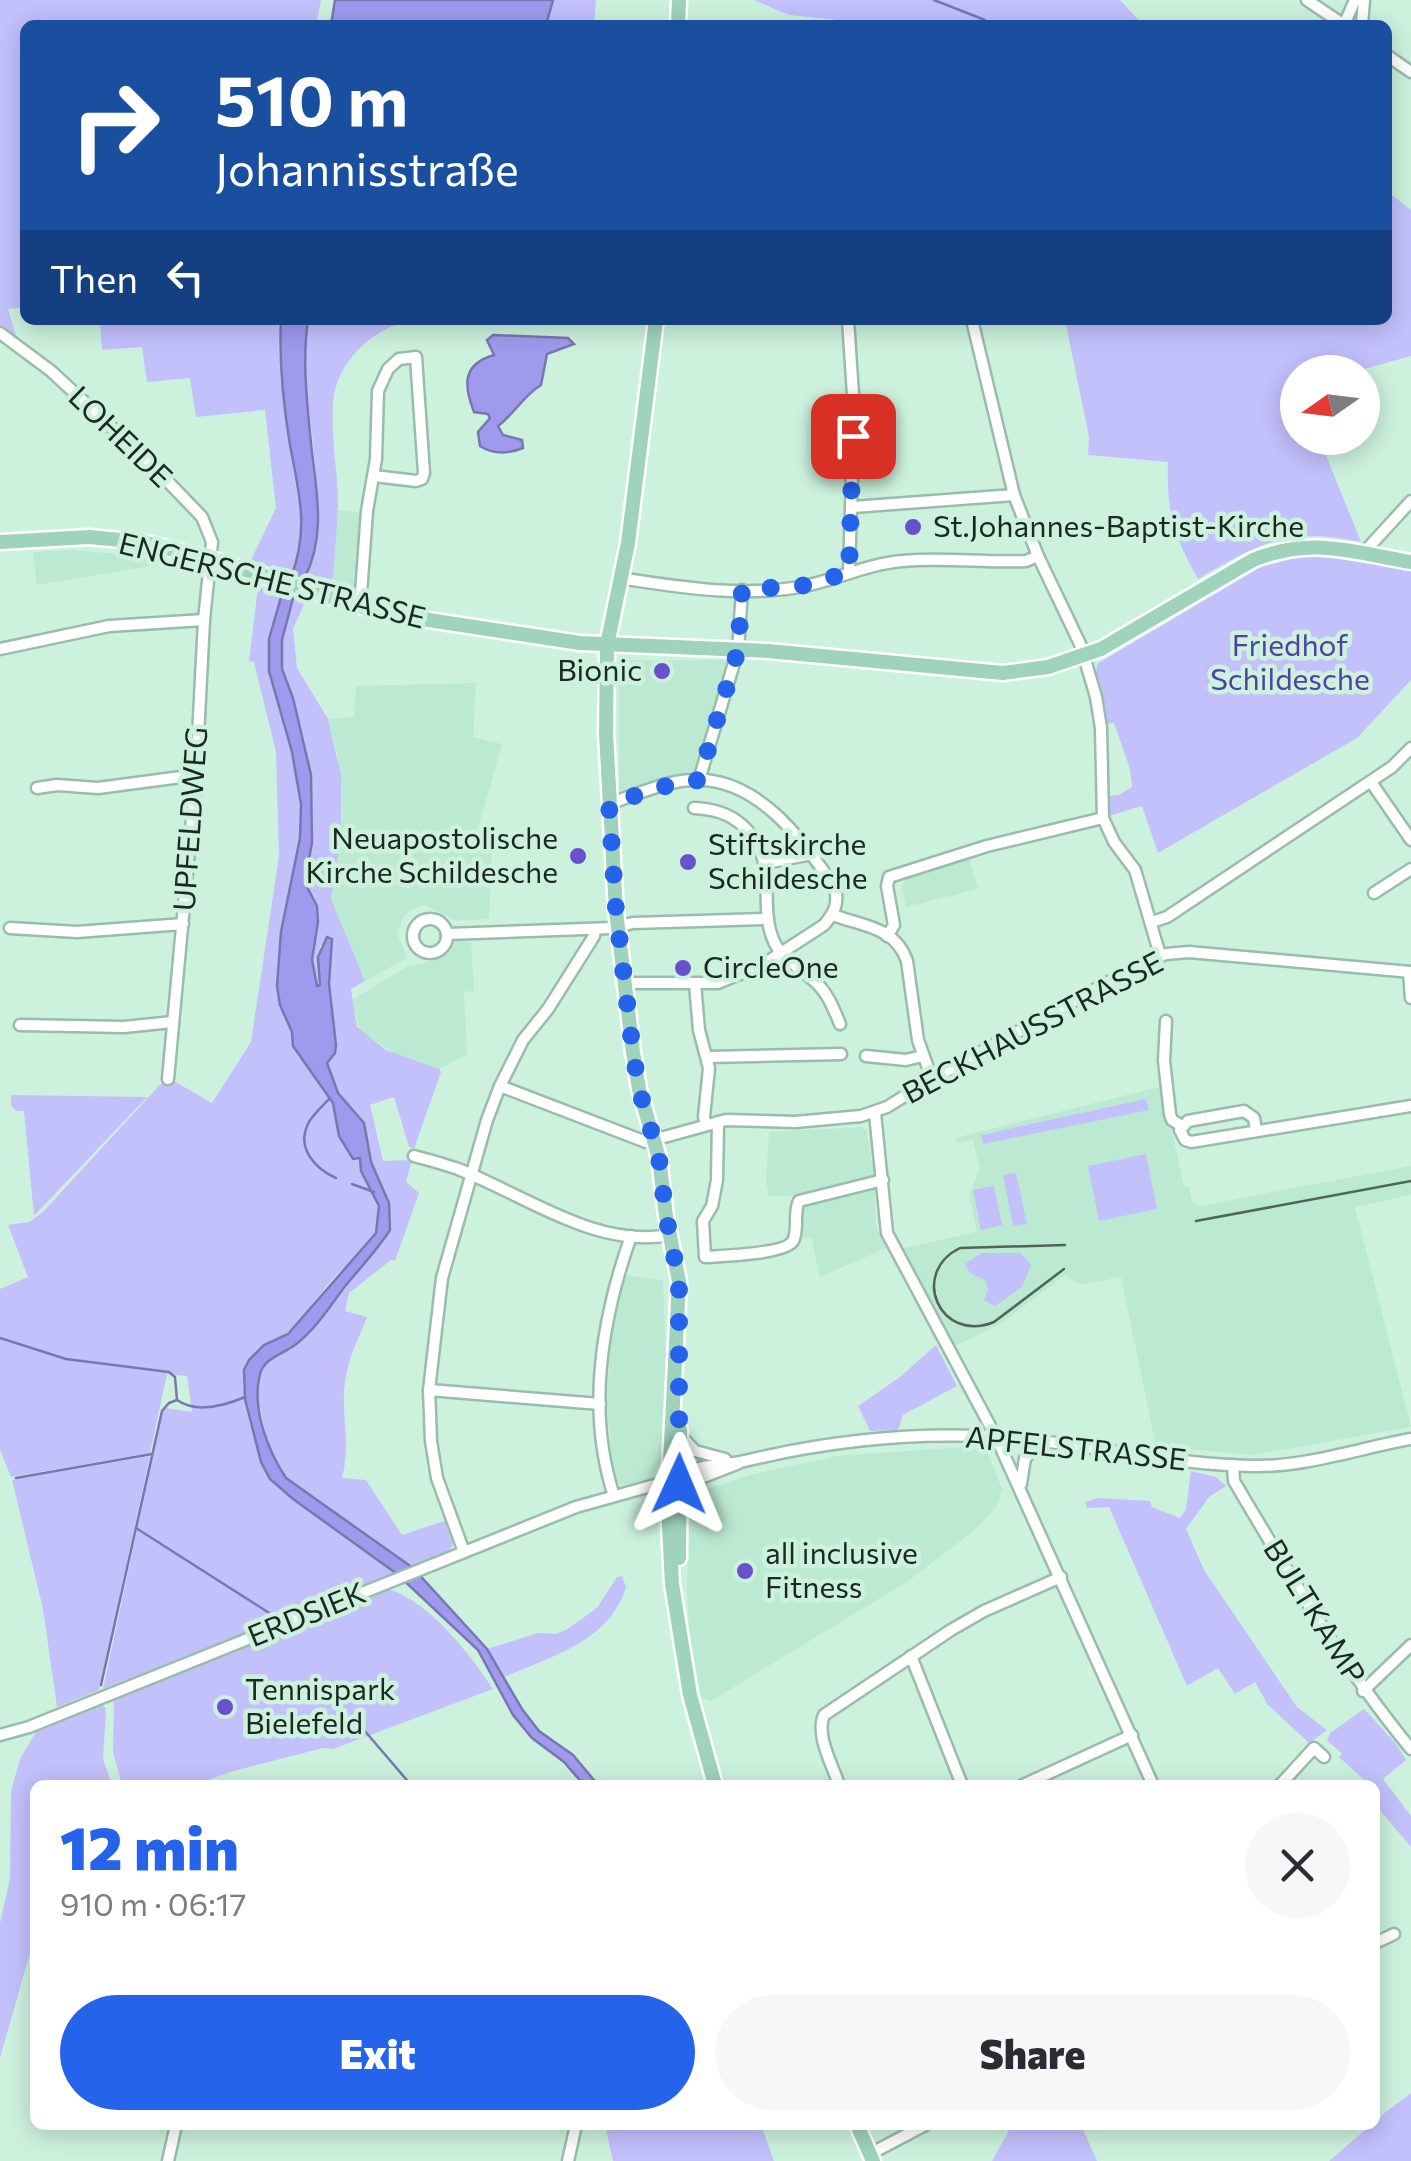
<!DOCTYPE html>
<html lang="en">
<head>
<meta charset="utf-8">
<style>
	:root { --surface:#fff; --page:#f7f7f7; --text:#2b2b33; --muted:#7c7c81; --accent:#2563eb }
	body { margin:0; font-family:Commissioner,sans-serif; background:var(--page); color:var(--text); height:100vh; display:flex; flex-direction:column; font-size:38px; white-space:nowrap }
	* { box-sizing:border-box; margin:0 }
	p { font-size:32px; color:var(--muted) }
	.icon { flex:none; width:55px; height:55px; fill:none; stroke:currentColor; stroke-width:2; stroke-linecap:round; stroke-linejoin:round }
	.map { position:relative; flex:1; overflow:hidden }
	.side { position:absolute; left:30px; top:1780px; width:1350px; height:350px; display:flex; flex-direction:column; background:var(--surface); border-radius:15px; box-shadow:0 5px 25px #0003 }
	.side>* { flex:none }
	.guide { position:absolute; left:20px; top:20px; width:1372px; height:305px; border-radius:15px; box-shadow:0 5px 25px #0003; background:#1a4fa0; color:#fff; overflow:hidden }
	.needle { width:65px; rotate:256deg }
	.buttons { position:absolute; left:1280px; top:355px; display:grid; gap:20px }
	.buttons a { display:grid; place-items:center; width:100px; height:100px; border-radius:50%; background:var(--surface); box-shadow:0 5px 25px #0003; font-size:50px }
	.pin { position:absolute; display:grid; place-items:center; width:85px; height:85px; color:#fff; margin:-42px; border-radius:20px; box-shadow:0 5px 15px #0006 }
	.me { position:absolute; width:110px; margin:-55px; rotate:1deg; stroke-linejoin:round; filter:drop-shadow(0 0 8px #0008) }
	.turn { display:flex; align-items:center; gap:35px; height:210px; padding:0 30px; font-size:45px }
	.turn .icon { width:130px; height:130px; stroke-width:2.5 }
	.turn b { display:block; font-size:70px; line-height:85px }
	.then { display:flex; align-items:center; height:95px; padding:0 30px; background:#0003; gap:20px; font-size:38px }
	.round { display:grid; place-items:center; flex:none; width:105px; height:105px; border-radius:52px; background:var(--page) }
	.summary { display:flex; align-items:center; justify-content:space-between; height:170px; padding:0 30px }
	h1 { font-size:60px; font-weight:800; line-height:75px; color:var(--accent) }
	.action { display:flex; gap:20px; margin-top:auto; padding:20px 30px }
	.action a { flex:1; height:115px; border-radius:60px; background:var(--accent); color:#fff; font-size:40px; font-weight:800; line-height:115px; text-align:center }
	.action a+a { background:var(--page); color:var(--text) }
	.map>svg:first-child { display:block }
</style>
</head>
<body>
<div class="map">
<svg width="1411" height="2161" viewBox="0 0 1411 2161">
	<rect width="100%" height="100%" fill="#ccf2de"/>
	<g fill="#bce9d1">
		<path d="M337,510L364,513L355,595L332,588Z"/>
		<path d="M70,550L156,557V565L37,585L33,552Z"/>
		<path d="M627,660H728L698,775L619,796V671Z"/>
		<path d="M476,683L473,737L502,744L473,846L492,850L489,919L456,921L425,905L411,910L403,918L397,933L407,958L365,981L331,899L341,837L342,797L338,757L328,719L354,717L356,686Z"/>
		<path d="M969,859L978,889L906,907L902,887L905,879Z"/>
		<path d="M461,940L471,942L474,991L464,992L467,1054L439,1069L396,1054L361,1032L352,1000L408,966L432,961L453,942Z"/>
		<path d="M1162,1086L1184,1187H1189L1192,1202L1199,1206L1411,1166V1195L1355,1207L1411,1427L1251,1455L1156,1446L1121,1277L1080,1285L1065,1275L1000,1324L955,1346L904,1248L977,1232L969,1195L980,1169L973,1140L957,1143L955,1138Z"/>
		<path d="M862,1127L867,1132L874,1176L876,1225L886,1248L820,1277L811,1237L797,1240L799,1196H769L766,1181L769,1132Z"/>
		<path d="M623,1275L663,1280L666,1354L661,1460L650,1478L627,1485L620,1484L613,1472L607,1405L610,1349Z"/>
		<path d="M963,1447L987,1451L1002,1489L997,1506L975,1530L908,1581L711,1701L701,1698L689,1629L687,1588L688,1528L692,1502L698,1492L750,1475L837,1456Z"/>
	</g>
	<g fill="#c3c1fc">
		<path d="M0,0H321L316,25H25V307L8,309L17,339L0,326Z"/>
		<path d="M553,0H596L594,25H546Z"/>
		<path d="M754,0H1120L1143,25H1027L1015,20L1003,22L1001,25H890L789,15Z"/>
		<path d="M1388,192L1411,210V356L1361,370L1362,372H1298V438H1319L1361,542C1288,527 1261,542 1198,579C1174,537 1166,510 1168,462L1088,455L1089,437L1065,320H1388Z"/>
		<path d="M100,320H281C279,362 283,403 290,445C300,496 309,524 292,575L251,560L276,508L265,410L196,417L190,378L147,382L142,347L102,350Z"/>
		<path d="M308,320H413C377,326 341,357 334,395C329,429 338,469 338,503C337,531 334,560 332,588L304,579C339,511 295,400 308,320Z"/>
		<path d="M819,417H841L839,456L818,457Z"/>
		<path d="M1319,556L1411,570V680L1357,738L1158,853L1142,806L1108,816L1107,796L1119,795L1132,787L1130,769L1114,723L1107,724L1096,675L1097,664L1259,568L1298,557Z"/>
		<path d="M258,587L282,594L269,639V671L292,752L301,804L300,838L281,932L280,1005L292,1032L293,1046L333,1103L343,1145L360,1157C362,1162 361,1167 362,1172C364,1184 377,1195 379,1207C384,1240 349,1260 331,1281C317,1297 306,1314 291,1329C279,1342 259,1344 248,1361C233,1385 258,1455 270,1479L397,1574L281,1619L137,1527L161,1414L166,1408L192,1412L187,1376L167,1374L150,1453L11,1477L0,1450V1289L28,1277L8,1225L29,1222L42,1213L167,1077L212,1103L251,1042L279,856L276,752L254,662L249,661Z"/>
		<path d="M294,598L305,602L293,629L297,668L328,719L341,775V837L331,899L365,981L351,989L357,1027L386,1050L439,1069L441,1072L414,1149L409,1147L394,1097L370,1105L383,1161L412,1160L406,1182L419,1193L395,1261L391,1260L349,1293L345,1311L367,1317C360,1336 349,1356 346,1376C339,1413 352,1439 342,1478L366,1480L402,1535L447,1520L453,1544L451,1549L413,1568L286,1478L272,1457L264,1427L257,1396L260,1372L265,1363L296,1345L326,1313L390,1230L381,1183L371,1163L360,1118L338,1093L327,1062L335,1053L336,1045L329,984L332,939L320,946L321,986H316L312,960L318,923L317,906L307,887L306,874L312,842L311,775L293,698L282,669V640Z"/>
		<path d="M11,1095L147,1097L34,1216L24,1111H16L11,1105Z"/>
		<path d="M1146,1099L1149,1110L983,1144L981,1135Z"/>
		<path d="M1146,1154L1157,1209L1099,1221L1088,1166Z"/>
		<path d="M1016,1173L1027,1224L1013,1226L1003,1175Z"/>
		<path d="M994,1186L1002,1225L981,1230L973,1190Z"/>
		<path d="M981,1253H1020L1031,1265L1022,1287L995,1306L984,1300L988,1290L986,1281L970,1273L965,1264Z"/>
		<path d="M936,1345L957,1386L903,1415L898,1430L870,1431L858,1406L900,1377Z"/>
		<path d="M150,1456L99,1690L57,1707L43,1609L12,1480Z"/>
		<path d="M1191,1471L1216,1477L1226,1486L1209,1497L1186,1529L1204,1570L1297,1707L1327,1730L1309,1743L1268,1705L1255,1682L1235,1694L1218,1668L1187,1686L1109,1507L1087,1508L1085,1502L1098,1498L1150,1501L1152,1507L1180,1518L1186,1509Z"/>
		<path d="M137,1530L260,1607L276,1621L103,1689Z"/>
		<path d="M622,1576L626,1587C610,1641 552,1656 505,1677L487,1649L538,1633L555,1634L566,1630L597,1608L617,1577Z"/>
		<path d="M388,1589C429,1601 470,1654 493,1689L333,1749L323,1748L230,1772L194,1785H122L113,1752L114,1699Z"/>
		<path d="M101,1704L105,1707L106,1713L103,1759L112,1785H35V1935L0,2058V1923L10,1879L11,1791L20,1759L37,1730Z"/>
		<path d="M1364,1709L1396,1744L1406,1760L1383,1779L1411,1816V1847L1375,1804V1785H1370L1339,1757L1342,1753L1327,1741L1330,1733Z"/>
		<path d="M1411,2093V2161H1329L1371,2125H1375L1382,2115Z"/>
		<path d="M605,2125H761L774,2161H613Z"/>
		<path d="M1012,2125H1081L1097,2161H992Z"/>
	</g>
	<g fill="#a09aee" stroke="#7878b1" stroke-width="2.5">
		<path d="M335,0H553L546,25H331Z"/>
		<path d="M281,320H308C302,361 307,402 311,443C316,490 327,535 304,579L292,575C309,527 299,493 290,445C283,403 279,362 281,320Z"/>
		<path d="M493,335L568,338L574,344L547,354L541,385C523,396 515,413 498,426L503,435L522,440L523,448C508,454 494,455 480,446L478,432L490,418L488,414L474,412C463,384 463,364 494,355L487,340Z"/>
		<path d="M282,594L293,598L282,640V669L293,698L311,775L312,843L306,874L307,887L317,906L318,922L312,960L317,986L320,985L318,957L327,937L332,939L329,984L336,1045L335,1053L327,1063L338,1093L364,1123L371,1162L389,1203L390,1230C377,1250 361,1267 346,1285C330,1306 316,1329 295,1345C283,1354 264,1358 260,1374C251,1408 268,1451 286,1478L413,1568L487,1649L522,1709L539,1731L573,1755L598,1785H584L564,1762L532,1738L513,1715L478,1650L397,1574L293,1499L270,1479L261,1462L245,1399L244,1370L249,1360L264,1345L288,1334L376,1233L379,1206L361,1171L360,1158L353,1159L339,1136L333,1103L293,1046L292,1032L280,1005L277,986L281,932L300,838L301,804L292,752L269,671V639Z"/>
	</g>
	<g fill="none" stroke-linecap="round" stroke-linejoin="round">
		<g stroke="#7878b1" stroke-width="2.5">
			<path d="M934,0L985,20"/>
			<path d="M1388,284L1391,286"/>
			<path d="M330,1098C323,1106 312,1115 308,1124C296,1149 316,1169 336,1178"/>
			<path d="M352,1184L374,1192"/>
			<path d="M0,1338L66,1359L169,1372L175,1377L177,1400C197,1414 224,1406 245,1397"/>
			<path d="M16,1478L152,1454"/>
			<path d="M136,1528L277,1618"/>
			<path d="M101,1685L162,1411L169,1403L177,1400"/>
			<path d="M364,1730L411,1785"/>
		</g>
		<defs>
			<g id="minor">
				<path d="M1307,0L1344,25"/>
				<path d="M1344,25L1355,0"/>
				<path d="M1362,25L1364,0"/>
				<path d="M1388,56L1411,72"/>
				<path d="M848,320L854,410L849,572"/>
				<path d="M972,320L1014,495L1038,556L1081,646L1096,697L1101,728L1103,818L1114,842L1135,870L1160,955"/>
				<path d="M0,333L51,371L150,463L202,517L212,542L204,620L196,775L168,1079"/>
				<path d="M853,507L1014,495"/>
				<path d="M1367,554L1368,548L1411,501"/>
				<path d="M619,578C679,587 744,598 805,586C838,579 868,564 902,561C943,557 985,563 1026,561L1038,556"/>
				<path d="M360,607L367,511L376,459L378,391L388,369L399,359L416,357L424,473L422,479L416,481L374,476"/>
				<path d="M0,649L109,626L204,620"/>
				<path d="M699,780L738,650L742,590"/>
				<path d="M1371,782L1411,840"/>
				<path d="M37,788L57,785L98,788L196,775"/>
				<path d="M609,804C635,795 665,781 692,780C757,776 804,841 835,888C839,904 834,913 824,925L764,964L718,983H626"/>
				<path d="M694,808C713,809 729,813 743,826C784,864 753,909 778,949C785,961 802,969 812,979C827,991 833,1007 840,1024"/>
				<path d="M766,863L812,854"/>
				<path d="M1374,893L1411,869"/>
				<path d="M833,915C861,926 895,926 907,961L918,1040L932,1079"/>
				<circle cx="430" cy="936" r="17"/>
				<path d="M1152,922L1167,917L1392,767L1411,748"/>
				<path d="M10,928L77,932L183,924"/>
				<path d="M447,934L612,928L633,923L768,919"/>
				<path d="M887,936L894,925L887,886L889,877L987,846L1103,818"/>
				<path d="M1409,972L1411,998"/>
				<path d="M695,984L699,1030L709,1068L704,1117L706,1124"/>
				<path d="M1166,1021L1164,1061L1170,1114L1172,1120L1182,1126"/>
				<path d="M20,1025L124,1027L172,1022"/>
				<path d="M866,1056L906,1060L922,1056"/>
				<path d="M708,1057L841,1054"/>
				<path d="M500,1086L646,1142L726,1120L795,1122L861,1116L887,1107L932,1079L1145,962L1166,954L1189,952L1411,972"/>
				<path d="M875,1113L887,1233L996,1437L1153,1785"/>
				<path d="M718,1122L717,1180L712,1206L703,1221L705,1257C721,1256 785,1254 793,1241C799,1230 793,1212 799,1201L883,1180"/>
				<path d="M1256,1131L1254,1118L1244,1111L1188,1121L1180,1130L1185,1140L1191,1142L1411,1106"/>
				<path d="M414,1156C429,1160 444,1164 458,1169C525,1195 596,1249 670,1235"/>
				<path d="M429,1390L600,1404"/>
				<path d="M681,1436L695,1451L725,1459"/>
				<path d="M1233,1465L1234,1481C1289,1574 1343,1667 1411,1749"/>
				<path d="M675,1483L698,1479L739,1463"/>
				<path d="M1021,1484L1025,1458L1043,1442"/>
				<path d="M614,1496C586,1411 602,1318 631,1236"/>
				<path d="M464,1552L437,1478L431,1441L429,1390L442,1278L487,1120L500,1086L523,1040L548,1009L594,936L595,929"/>
				<path d="M911,1656L962,1785"/>
				<path d="M1363,1691L1411,1645"/>
				<path d="M0,1735L29,1727L576,1507L669,1481C693,1463 721,1467 749,1460C830,1441 914,1432 997,1437C1083,1442 1168,1465 1254,1466C1306,1467 1360,1448 1411,1439"/>
				<path d="M839,1785C833,1766 815,1735 824,1715L951,1630L984,1611L1061,1577"/>
				<path d="M1023,1785L1132,1735"/>
				<path d="M1280,1785L1314,1748L1324,1757"/>
				<path d="M1375,1943L1394,1934"/>
				<path d="M870,2154L925,2125"/>
				<path d="M168,2161L176,2125"/>
				<path d="M568,2161L576,2125"/>
			</g>
			<g id="major">
				<path d="M678,25L679,0"/>
				<path d="M656,320L628,543L607,645L606,734L616,911L633,1052L639,1089L659,1158L666,1216L679,1281L668,1505L672,1584L690,1695L715,1785"/>
				<path d="M0,542L89,537L142,542L211,559L382,613L580,643L768,651L1003,673L1048,667L1101,649L1253,560C1312,536 1351,552 1411,562"/>
				<path d="M679,1558L680,1430"/>
				<path d="M857,2125L873,2161"/>
			</g>
		</defs>
		<use href="#minor" stroke="#99bdaa" stroke-width="15"/>
		<use href="#major" stroke="#fff" stroke-width="19"/>
		<use href="#minor" stroke="#fff" stroke-width="10"/>
		<use href="#major" stroke="#9fd3bb" stroke-width="14"/>
		<g stroke="#50655a" stroke-width="2.5">
			<path d="M1196,1221L1411,1181"/>
			<path d="M1064,1269L994,1322C940,1344 909,1273 960,1248L1065,1245"/>
		</g>
	</g>
	<g fill="none" stroke-linecap="round" stroke-linejoin="round">
		<path stroke="#2563eb" stroke-width="18" stroke-dasharray="0 32.4" d="M679,1484V1281L666,1216L659,1158L639,1089L633,1052L616,910L609,804L675,783L699,780L738,650L742,590L808,585L849,572L853,436"/>
	</g>
	<g fill="#6752cb" stroke="#ccf2de" stroke-width="4">
		<circle cx="913" cy="527" r="10"/>
		<circle cx="662" cy="671" r="10"/>
		<circle cx="578" cy="856" r="10"/>
		<circle cx="688" cy="862" r="10"/>
		<circle cx="683" cy="968" r="10"/>
		<circle cx="745" cy="1571" r="10"/>
		<circle cx="225" cy="1707" r="10"/>
	</g>
	<g text-anchor="middle" stroke-width="9" stroke-linejoin="round" paint-order="stroke">
		<g font-size="30" fill="#1b2922" stroke="#ccf2de">
			<text transform="translate(120 437) rotate(44)" y="10">LOHEIDE</text>
			<text transform="translate(272 581) rotate(14)" y="10">ENGERSCHE STRASSE</text>
			<text transform="translate(191 819) rotate(-86)" y="10">UPFELDWEG</text>
			<text transform="translate(1033 1028) rotate(-28)" y="10">BECKHAUSSTRASSE</text>
			<text transform="translate(1076 1449) rotate(6)" y="10">APFELSTRASSE</text>
			<text transform="translate(1314 1612) rotate(58)" y="10">BULTKAMP</text>
			<text transform="translate(307 1615) rotate(-22)" y="10">ERDSIEK</text>
		</g>
		<g font-size="30" fill="#1b2922" stroke="#ccf2de" text-anchor="start">
			<text x="933" y="537">St.Johannes-Baptist-Kirche</text>
			<text x="642" y="681" text-anchor="end">Bionic</text>
			<text x="558" y="849" text-anchor="end">Neuapostolische<tspan x="558" dy="34">Kirche Schildesche</tspan></text>
			<text x="708" y="855">Stiftskirche<tspan x="708" dy="34">Schildesche</tspan></text>
			<text x="703" y="978">CircleOne</text>
			<text x="765" y="1564">all inclusive<tspan x="765" dy="34">Fitness</tspan></text>
			<text x="245" y="1700">Tennispark<tspan x="245" dy="34">Bielefeld</tspan></text>
		</g>
		<g font-size="30" fill="#5141a2" stroke="#ccf2de">
			<text x="1290" y="656">Friedhof<tspan x="1290" dy="34">Schildesche</tspan></text>
		</g>
	</g>
</svg>
<div class="buttons">
<a><svg class="needle" viewBox="-14 -14 28 28"><path d="M0-13l5 13h-10z" fill="#e53935"/><path d="M0 13l5-13h-10z" fill="#7c7c81"/></svg></a>
</div>
<div class="pin" style="left:853px;top:436px;background:#d93025"><svg class="icon" aria-label="arrive" viewBox="0 0 24 24"><path d="M6 21V4h12l-3 4 3 4H6"/></svg></div>
<svg class="me" style="left:679px;top:1484px" viewBox="-20 -20 40 40"><path d="M0-17L14 15 0 8-14 15z" fill="#2563eb" stroke="#fff" stroke-width="4"/></svg>
<div class="guide">
<div class="turn"><svg class="icon" aria-label="right" viewBox="0 0 24 24"><path d="M7 20v-9h11M14 6l5 5-5 5"/></svg><div><b>510 m</b>Johannisstraße</div></div>
<div class="then">Then<svg class="icon" aria-label="left" viewBox="0 0 24 24"><path d="M17 20v-9H6M10 6l-5 5 5 5"/></svg></div>
</div>
<section class="side">
<div class="summary"><div><h1>12 min</h1><p>910 m · 06:17</p></div><a class="round"><svg class="icon" aria-label="close" viewBox="0 0 24 24"><path d="M6 6l12 12M18 6L6 18"/></svg></a></div>
<div class="action"><a>Exit</a><a>Share</a></div>
</section>
</div>
</body>
</html>
